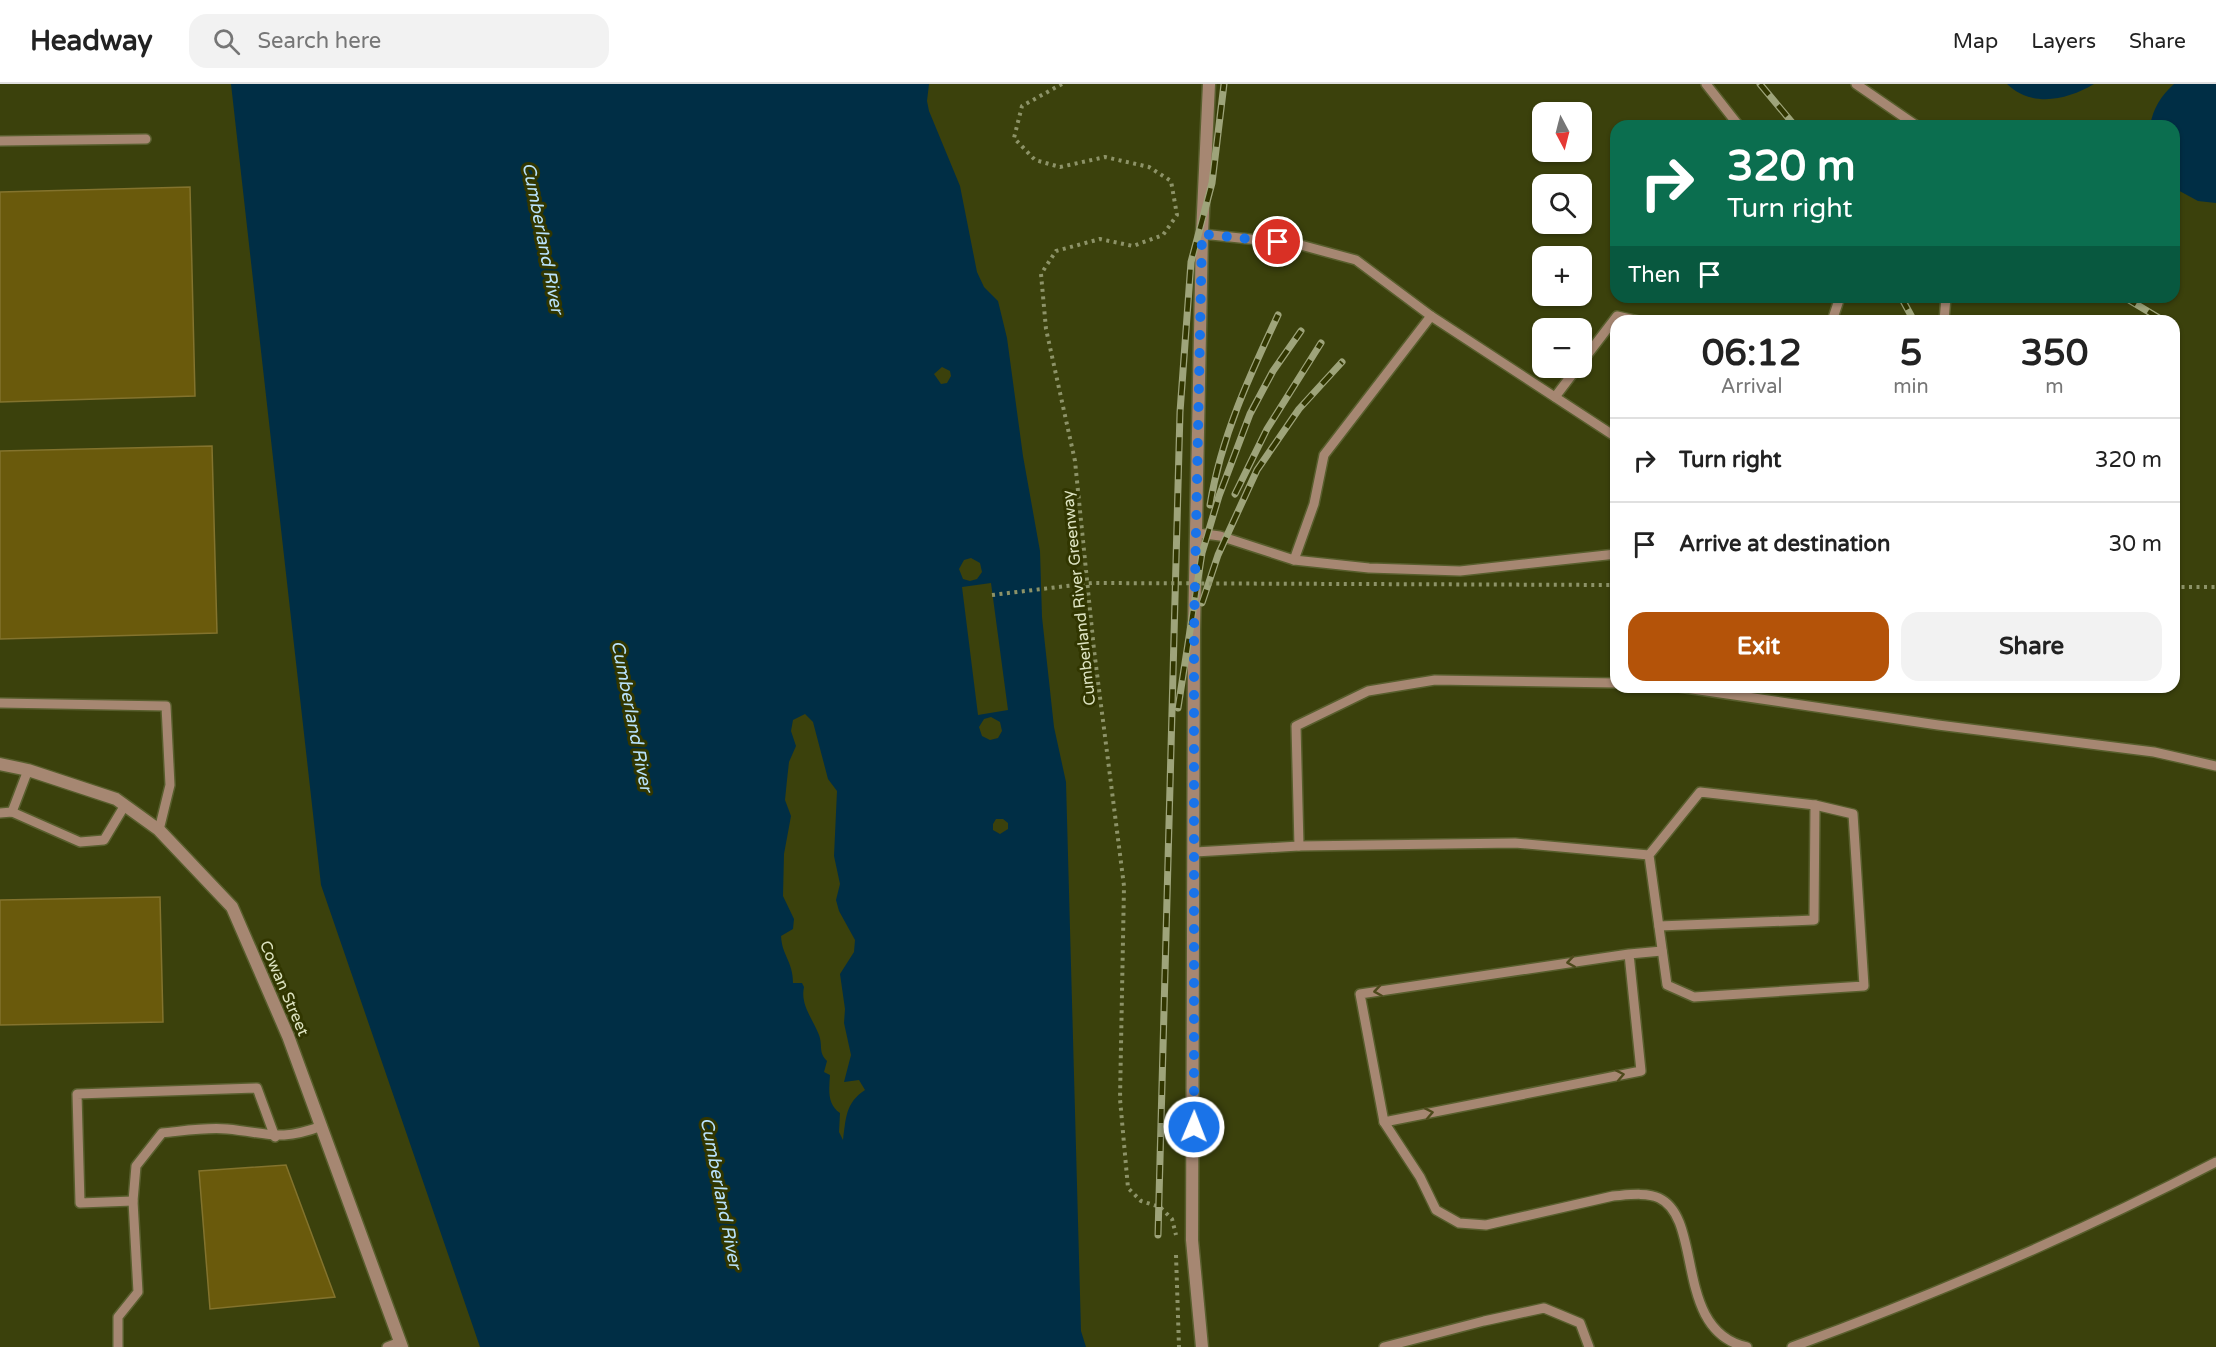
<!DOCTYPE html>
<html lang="en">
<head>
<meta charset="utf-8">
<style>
	:root { --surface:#fff; --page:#f2f2f2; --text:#222; --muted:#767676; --line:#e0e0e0; --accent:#b45309 }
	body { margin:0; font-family:"Varela Round",sans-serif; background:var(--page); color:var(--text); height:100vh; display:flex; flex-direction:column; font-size:22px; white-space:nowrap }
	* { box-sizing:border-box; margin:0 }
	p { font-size:20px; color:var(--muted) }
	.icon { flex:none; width:33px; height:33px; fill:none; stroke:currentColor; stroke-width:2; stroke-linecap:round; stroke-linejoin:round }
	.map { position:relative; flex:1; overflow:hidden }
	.details { position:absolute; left:1610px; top:231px; width:570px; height:378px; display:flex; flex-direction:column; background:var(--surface); border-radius:18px; box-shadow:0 2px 4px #0004 }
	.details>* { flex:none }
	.hud { position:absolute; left:1610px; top:36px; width:570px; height:183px; border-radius:18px; box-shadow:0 2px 4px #0004; background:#0b6e4f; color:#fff; overflow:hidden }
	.needle { width:39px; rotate:173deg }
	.fabs { position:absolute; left:1532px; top:18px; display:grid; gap:12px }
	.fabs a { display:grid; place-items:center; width:60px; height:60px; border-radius:12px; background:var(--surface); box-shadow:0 2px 4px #0004; font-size:30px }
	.pin { position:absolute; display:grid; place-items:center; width:51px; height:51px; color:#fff; margin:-26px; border:3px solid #fff; border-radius:50%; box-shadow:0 2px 6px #0007 }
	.me { position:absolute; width:66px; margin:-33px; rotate:1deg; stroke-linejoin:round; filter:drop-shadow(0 0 4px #0008) }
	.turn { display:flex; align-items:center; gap:21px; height:126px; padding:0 18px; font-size:27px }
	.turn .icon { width:78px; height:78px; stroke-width:2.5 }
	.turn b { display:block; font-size:42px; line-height:51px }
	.then { display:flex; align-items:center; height:57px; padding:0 18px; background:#0003; gap:12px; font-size:22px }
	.eta { display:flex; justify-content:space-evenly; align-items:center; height:102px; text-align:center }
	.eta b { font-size:36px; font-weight:800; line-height:42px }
	.cta { display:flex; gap:12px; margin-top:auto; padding:12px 18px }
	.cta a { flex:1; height:69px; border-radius:18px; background:var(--accent); color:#fff; font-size:24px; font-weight:800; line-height:69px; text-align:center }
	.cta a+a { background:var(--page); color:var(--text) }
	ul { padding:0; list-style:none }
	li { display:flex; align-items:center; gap:18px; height:84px; padding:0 18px; border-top:2px solid var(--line) }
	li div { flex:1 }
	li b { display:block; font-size:22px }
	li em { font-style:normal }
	header { display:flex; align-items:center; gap:36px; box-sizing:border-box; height:84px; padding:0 30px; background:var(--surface); border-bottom:2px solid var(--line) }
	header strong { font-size:28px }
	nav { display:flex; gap:33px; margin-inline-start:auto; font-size:21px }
	.search { width:420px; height:54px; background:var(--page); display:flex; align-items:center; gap:15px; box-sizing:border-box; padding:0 21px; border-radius:18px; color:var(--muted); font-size:22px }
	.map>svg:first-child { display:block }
</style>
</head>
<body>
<header>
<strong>Headway</strong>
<div class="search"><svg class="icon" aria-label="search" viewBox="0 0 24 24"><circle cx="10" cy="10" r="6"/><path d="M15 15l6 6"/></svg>Search here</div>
<nav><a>Map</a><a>Layers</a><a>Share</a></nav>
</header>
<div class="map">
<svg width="2216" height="1263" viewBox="0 0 2216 1263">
	<rect width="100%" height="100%" fill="#3b410c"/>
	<g fill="#002e45" fill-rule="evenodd">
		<path d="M231,0H929L927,17L929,27L960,102L977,188L984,203L998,217L1007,254L1023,372L1040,467L1042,533L1054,643L1066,698L1081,1247L1086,1263H480L321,801ZM942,283L950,287L951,292L947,299L941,300L934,290ZM971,474L980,479L982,488L977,495L970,497L963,495L959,485L964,476ZM991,499L1008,626L978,631L962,503ZM805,630L813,638L828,695L837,707L834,772L840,800L836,816L839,827L855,856L854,868L840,890L845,925L844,939L851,971L844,998L859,996L865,1006C845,1019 846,1035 843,1056L839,1048L840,1029C827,1020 829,1006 830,991L824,988L827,977C818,968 823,962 819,951C813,935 800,921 804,903L802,899H793C793,877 782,872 781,852L793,845L794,835L783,812L784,770L791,732L785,716L787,696L789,678L796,662L791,647L793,636ZM991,633L1000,638L1002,647L998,654L990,656L982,652L979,643L984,635ZM996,735H1003L1008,739V745L1000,750L993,746V740Z"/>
		<path d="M2007,0H2094C2067,16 2032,24 2007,0Z"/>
		<path d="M2174,0H2216V119L2198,117L2174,104V42H2150C2153,24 2161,12 2174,0Z"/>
	</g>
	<g fill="#6a5a0c" stroke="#83732d" stroke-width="1.5">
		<path d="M190,103L195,312L0,318V108Z"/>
		<path d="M212,362L217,549L0,555V367Z"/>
		<path d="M160,813L163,938L0,941V816Z"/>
		<path d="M286,1081L335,1213L210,1225L199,1087Z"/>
	</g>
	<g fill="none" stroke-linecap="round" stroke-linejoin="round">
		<defs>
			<g id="service">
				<path d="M1706,0L1739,42"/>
				<path d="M1856,0L1917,42"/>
				<path d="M0,57L146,55"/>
				<path d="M1431,232L1616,353"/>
				<path d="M1832,237L1840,213"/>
				<path d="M1944,237L1946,213"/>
				<path d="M1581,279L1617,232L1639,237"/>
				<path d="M1555,313L1577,284"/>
				<path d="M1197,449L1220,452L1294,476L1314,420L1324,371L1431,232L1356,176L1297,160L1202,150"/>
				<path d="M1294,476L1369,484L1460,487L1616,470"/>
				<path d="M1679,603L1938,641L2154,668L2216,682"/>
				<path d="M0,619L166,622L170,701L159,746"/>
				<path d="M12,728L28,686"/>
				<path d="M0,729L12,728L80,758L104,756L125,721"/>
				<path d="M1299,762L1296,642L1368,607L1435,596L1616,599"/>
				<path d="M1195,768L1299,762L1515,759L1649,771L1667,901L1694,913L1864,902L1853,730L1815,721L1700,708L1649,771"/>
				<path d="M1659,842L1814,836L1815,721"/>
				<path d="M1629,870L1641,987L1384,1038L1360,910L1629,870L1662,867"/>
				<path d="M1384,1038L1420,1093L1436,1126L1459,1139L1486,1141L1613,1112C1627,1111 1647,1108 1659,1114C1704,1135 1673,1247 1747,1263"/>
				<path d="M133,1117L80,1119L77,1010L257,1004L275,1053"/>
				<path d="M118,1263V1233L138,1208L133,1117L136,1082L162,1049C183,1047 206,1043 227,1045C270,1049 278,1058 322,1042"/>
				<path d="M387,1263L400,1258"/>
				<path d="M1384,1263L1484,1237L1544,1224L1580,1239L1589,1263"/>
				<path d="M1792,1263C1937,1210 2079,1149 2216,1078"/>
			</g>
			<path id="minor" d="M1202,1263L1192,1156L1194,547L1202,150L1209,0"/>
			<path id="tertiary" d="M0,680L28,686L116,715L159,746L232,823L288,952L402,1263"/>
		</defs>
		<use href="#service" stroke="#585e2d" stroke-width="12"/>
		<use href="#minor" stroke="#585e2d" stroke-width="15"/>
		<use href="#tertiary" stroke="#585e2d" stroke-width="15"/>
		<g stroke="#8d9368" stroke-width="4" stroke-dasharray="3 4.5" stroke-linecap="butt">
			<path d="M1062,0L1022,22L1014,54L1035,76L1060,83L1105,73L1149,83L1171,97L1177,131L1163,151L1133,162L1100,155L1056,167L1041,190L1046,245L1075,377L1094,566L1124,802L1120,1015L1128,1104L1141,1117L1160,1123L1172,1135L1176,1151"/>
			<path d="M2174,503H2216"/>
			<path d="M1176,1171L1179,1263"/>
		</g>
		<use href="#service" stroke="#a68772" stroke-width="9"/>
		<use href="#minor" stroke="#a68772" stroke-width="12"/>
		<use href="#tertiary" stroke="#a68772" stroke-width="12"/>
		<defs>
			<g id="rail">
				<path d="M1760,0L1795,42"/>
				<path d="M1901,213L1914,237"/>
				<path d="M2124,213L2164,237"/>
				<path d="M1235,410L1267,345L1321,259"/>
				<path d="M1210,421C1221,353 1249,293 1278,231"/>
				<path d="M1202,519L1218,471L1257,386L1299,325L1342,278"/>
				<path d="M1178,624L1202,469L1219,412L1250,330L1273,287L1301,247"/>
				<path d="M1158,1151L1180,328L1191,178L1212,99L1224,0"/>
			</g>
		</defs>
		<use href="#rail" stroke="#9ea47a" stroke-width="7"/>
		<use href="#rail" stroke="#313600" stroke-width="4.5" stroke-dasharray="14" stroke-linecap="butt"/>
		<path stroke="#8d9368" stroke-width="4" stroke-dasharray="3 4.5" stroke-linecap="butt" d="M992,511L1092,499L1616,501"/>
	</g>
	<defs><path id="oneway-chevron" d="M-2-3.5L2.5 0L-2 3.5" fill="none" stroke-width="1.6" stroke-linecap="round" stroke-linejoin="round" transform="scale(1.5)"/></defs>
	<g stroke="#4e4a1c">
		<use href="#oneway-chevron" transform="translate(1571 878) rotate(171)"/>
		<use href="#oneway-chevron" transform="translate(1378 907) rotate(171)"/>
		<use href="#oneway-chevron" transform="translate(1620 991) rotate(-11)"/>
		<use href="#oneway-chevron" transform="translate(1429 1029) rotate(-11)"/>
	</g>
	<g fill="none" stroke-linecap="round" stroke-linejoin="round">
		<path stroke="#1a73e8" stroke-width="10" stroke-dasharray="0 18" d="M1194,1043V547L1202,150L1278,158"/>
	</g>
	<g text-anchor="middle" stroke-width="6" stroke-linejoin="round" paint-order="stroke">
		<g font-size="16" fill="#dde3c1" stroke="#313600">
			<text transform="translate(1078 514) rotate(-96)" y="6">Cumberland River Greenway</text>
			<text transform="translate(285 904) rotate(67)" y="6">Cowan Street</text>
		</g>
		<g font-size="18" font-style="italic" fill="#b9e2fb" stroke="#313600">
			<text transform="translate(543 154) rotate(79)" y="6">Cumberland River</text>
			<text transform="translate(632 632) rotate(79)" y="6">Cumberland River</text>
			<text transform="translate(721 1109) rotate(79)" y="6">Cumberland River</text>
		</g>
	</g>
</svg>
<div class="fabs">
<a><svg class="needle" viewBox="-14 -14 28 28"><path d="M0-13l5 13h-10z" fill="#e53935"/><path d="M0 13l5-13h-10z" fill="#767676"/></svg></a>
<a><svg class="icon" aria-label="search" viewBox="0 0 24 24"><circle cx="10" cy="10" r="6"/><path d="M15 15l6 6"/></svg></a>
<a>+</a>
<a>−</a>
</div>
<div class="pin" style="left:1278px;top:158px;background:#d93025"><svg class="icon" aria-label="arrive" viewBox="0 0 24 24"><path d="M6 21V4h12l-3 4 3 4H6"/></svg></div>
<svg class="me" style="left:1194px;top:1043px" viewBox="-20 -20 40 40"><circle r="17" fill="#1a73e8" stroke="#fff" stroke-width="3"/><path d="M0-11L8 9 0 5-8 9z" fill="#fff"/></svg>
<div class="hud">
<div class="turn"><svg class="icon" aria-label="right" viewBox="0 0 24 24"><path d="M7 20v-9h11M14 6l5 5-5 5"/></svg><div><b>320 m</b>Turn right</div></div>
<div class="then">Then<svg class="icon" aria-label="arrive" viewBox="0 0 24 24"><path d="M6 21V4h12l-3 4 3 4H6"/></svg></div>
</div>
<section class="details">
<div class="eta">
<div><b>06:12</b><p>Arrival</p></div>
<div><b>5</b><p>min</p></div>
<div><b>350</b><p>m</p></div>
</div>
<ul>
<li><svg class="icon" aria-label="right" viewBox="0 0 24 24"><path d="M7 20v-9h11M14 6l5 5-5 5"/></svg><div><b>Turn right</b></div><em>320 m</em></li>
<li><svg class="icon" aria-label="arrive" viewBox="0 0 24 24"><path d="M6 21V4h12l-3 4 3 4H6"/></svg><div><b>Arrive at destination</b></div><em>30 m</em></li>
</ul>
<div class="cta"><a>Exit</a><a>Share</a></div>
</section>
</div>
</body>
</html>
